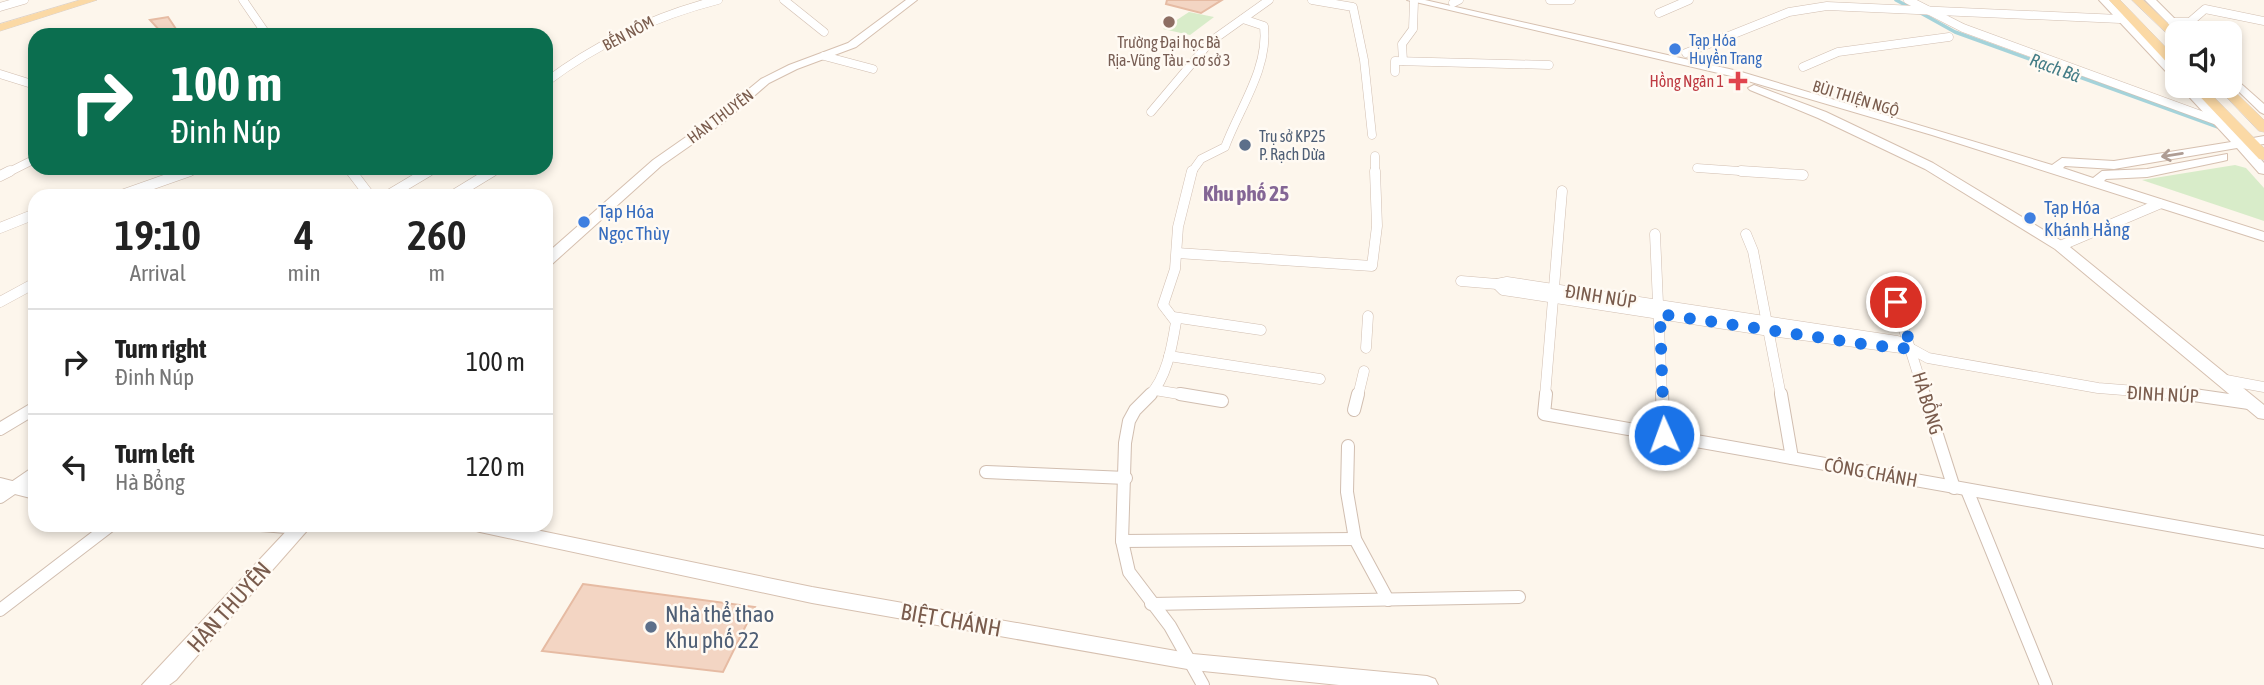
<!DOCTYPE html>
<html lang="en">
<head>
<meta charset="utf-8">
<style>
	:root { --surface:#fff; --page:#f6f6f6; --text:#222; --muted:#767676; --line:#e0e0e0 }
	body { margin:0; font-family:"Asap Condensed",sans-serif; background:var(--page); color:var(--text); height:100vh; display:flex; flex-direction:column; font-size:26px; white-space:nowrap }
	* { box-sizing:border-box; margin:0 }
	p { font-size:23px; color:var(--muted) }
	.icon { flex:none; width:38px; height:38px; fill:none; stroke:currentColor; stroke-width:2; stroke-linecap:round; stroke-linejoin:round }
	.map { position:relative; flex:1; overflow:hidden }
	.panel { position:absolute; left:28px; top:189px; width:525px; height:343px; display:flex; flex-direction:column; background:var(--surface); border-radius:21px; box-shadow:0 4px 10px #0003 }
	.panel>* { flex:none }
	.banner { position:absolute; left:28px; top:28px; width:525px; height:147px; border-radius:21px; box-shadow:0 4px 10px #0003; background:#0b6e4f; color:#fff; overflow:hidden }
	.tools { position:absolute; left:2165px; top:21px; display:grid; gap:14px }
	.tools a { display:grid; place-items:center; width:77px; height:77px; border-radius:14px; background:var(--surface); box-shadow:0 4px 10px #0003; font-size:35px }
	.pin { position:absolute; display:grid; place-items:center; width:60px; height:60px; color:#fff; margin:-30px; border:4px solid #fff; border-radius:50%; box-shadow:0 2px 7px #0007 }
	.me { position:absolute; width:77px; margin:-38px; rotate:358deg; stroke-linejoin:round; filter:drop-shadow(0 0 5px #0008) }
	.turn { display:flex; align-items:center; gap:24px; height:147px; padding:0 28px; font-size:32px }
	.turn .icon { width:91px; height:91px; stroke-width:2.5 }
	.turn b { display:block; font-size:49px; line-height:60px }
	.eta { display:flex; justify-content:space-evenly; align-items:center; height:119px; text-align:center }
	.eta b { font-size:42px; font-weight:600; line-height:49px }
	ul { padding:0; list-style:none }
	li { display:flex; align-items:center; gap:21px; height:105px; padding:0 28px; border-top:2px solid var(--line) }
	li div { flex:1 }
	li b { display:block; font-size:26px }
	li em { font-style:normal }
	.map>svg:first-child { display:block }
</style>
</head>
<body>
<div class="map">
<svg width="2264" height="685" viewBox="0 0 2264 685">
	<rect width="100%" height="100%" fill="#fdf6ec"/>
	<g fill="#d8ecc9">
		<path d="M1189,12L1214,17L1190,35L1163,29Z"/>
		<path d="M2235,165L2246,168L2264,188V221L2142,180Z"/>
	</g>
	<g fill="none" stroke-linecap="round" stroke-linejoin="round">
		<g stroke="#a5d3da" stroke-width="3.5">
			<path d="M1896,0L1911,8"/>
			<path d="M1919,12L1955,32L2218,127"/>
		</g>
	</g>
	<g fill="#f3d5c3" stroke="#e6bba3" stroke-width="2">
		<path d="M1167,0H1222L1201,13L1166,4Z"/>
		<path d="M168,17L176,29L161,32L150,20Z"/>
		<path d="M583,584L755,607L723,672L542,651Z"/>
	</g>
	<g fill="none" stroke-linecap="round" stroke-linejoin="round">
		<defs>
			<g id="street-far2">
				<path d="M243,0L267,35"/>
				<path d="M784,0L824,32"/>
				<path d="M1312,0L1353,7L1364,60L1372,135"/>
				<path d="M1550,0H1571"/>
				<path d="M1908,0L1963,28L2220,122"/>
				<path d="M1453,3L1459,0"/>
				<path d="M0,7L24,0"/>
				<path d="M1659,13L1689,0"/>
				<path d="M2172,22H2190L2205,9L2264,21"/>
				<path d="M1686,53L1789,12L1827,6L2120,19"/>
				<path d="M824,56L873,69"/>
				<path d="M1403,61L1402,44L1413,29L1414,1"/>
				<path d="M1803,67L1838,52L1949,37"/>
				<path d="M1395,72V61L1549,65"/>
				<path d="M0,74L35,85"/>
				<path d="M546,82C598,43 655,16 718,0"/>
				<path d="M1151,112L1210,42L1269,0"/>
				<path d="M1375,156V173"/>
				<path d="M349,168L353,173"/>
				<path d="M1697,168L1768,173"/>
				<path d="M7,173L35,159"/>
				<path d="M185,173L198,168"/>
				<path d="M426,173L434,168"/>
				<path d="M490,173L493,171"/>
				<path d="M1191,173L1201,159L1225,147C1239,109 1269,68 1264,26L1243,19"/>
			</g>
			<g id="street-far1">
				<path d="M351,171L370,196"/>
				<path d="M1741,171L1803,175"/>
				<path d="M0,176L10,171"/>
				<path d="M119,196L190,171"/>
				<path d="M387,196L429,171"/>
				<path d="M452,196L493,171"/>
				<path d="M0,228L35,214"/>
				<path d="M1655,234L1662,396"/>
				<path d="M1746,234L1753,251L1781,396"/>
				<path d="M2060,246L2159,204"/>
				<path d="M1177,253L1372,266L1377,226L1375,171"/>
				<path d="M1888,279L1925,396"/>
				<path d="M1461,281L1497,284L1507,282L1897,341L1928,358L2098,388L2199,396"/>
				<path d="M1497,284L1503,290L1770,331L1909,349"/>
				<path d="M0,302L35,283"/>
				<path d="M1173,317L1261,330"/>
				<path d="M1366,348L1368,316"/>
				<path d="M1169,356L1320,379"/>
				<path d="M2226,380L2264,387"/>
				<path d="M1155,390L1191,396"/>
				<path d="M1149,396C1167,378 1172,346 1176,322L1163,305L1175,269L1178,227L1192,171"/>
				<path d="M1358,396L1364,371"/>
				<path d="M1545,396L1562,191"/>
			</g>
			<g id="street">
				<path d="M1151,394L1135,410L1129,421L1125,443L1122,541L1129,572L1170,626L1203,685"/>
				<path d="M1180,394L1222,401"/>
				<path d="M1546,394L1544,414L2264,542"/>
				<path d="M1662,394L1664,435"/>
				<path d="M1781,394L1792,458"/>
				<path d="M1924,394L1954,488"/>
				<path d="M2187,394L2249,403"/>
				<path d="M1354,410L1358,394"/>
				<path d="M0,429L35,408"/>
				<path d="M1348,446L1347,492L1355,539L1388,600"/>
				<path d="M986,472L1126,478"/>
				<path d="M0,484L35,493"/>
				<path d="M1967,490L2046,685"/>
				<path d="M0,497L35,473"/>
				<path d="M261,525L300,528"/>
				<path d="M1122,541L1355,539"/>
				<path d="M1151,604L1519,597"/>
				<path d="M0,610L111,525"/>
			</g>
			<g id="secondary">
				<path d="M906,0H917L856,47L797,69L769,83L724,122L661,166L551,265L546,266V254L653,160L716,116L761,79L789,65L848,43Z"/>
				<path d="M1407,0H1425L1738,71L2052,165L2062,158L2114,161L2231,142L2179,86H2191L2242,140L2264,136V144L2249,146L2264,163V174L2259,173L2237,148L2114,169L2065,166L2063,168L2093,178L2102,171L2147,169L2227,154V160L2223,161L2147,177L2106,179L2104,181L2264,232V241L1932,135L1731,76Z"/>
				<path d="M2099,0H2109L2177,70V80L2173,79Z"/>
				<path d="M2145,0H2156L2189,33H2178Z"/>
				<path d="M2230,74L2264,104V114L2260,112L2230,83Z"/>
				<path d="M1754,85L1826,112L1933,163L2065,243L2264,405V419L2258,418L2055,249L1925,169L1818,118L1750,90L1748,88Z"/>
				<path d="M292,525H312L176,680L169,685H142Z"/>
				<path d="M471,525H512L812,587L1193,654L1427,676L1435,679L1438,685H1339L1193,670L812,603L480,532L473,530Z"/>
			</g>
			<g id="primary">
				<path d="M80,0H97L0,31V24Z"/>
				<path d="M2109,0H2120L2177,59V70L2173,69Z"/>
				<path d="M2132,0H2143L2178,33L2177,43Z"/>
				<path d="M2190,86H2203L2264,148V160L2259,159Z"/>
				<path d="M2216,86H2229L2264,120V132L2259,131Z"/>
			</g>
		</defs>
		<use href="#street-far2" stroke="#d1beb0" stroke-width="9"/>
		<use href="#street-far1" stroke="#d1beb0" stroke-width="11"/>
		<use href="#street" stroke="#d1beb0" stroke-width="14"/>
		<use href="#secondary" stroke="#d6c0b0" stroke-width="2"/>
		<use href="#primary" stroke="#dad1cd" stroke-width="1"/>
		<use href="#street-far2" stroke="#fff" stroke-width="8"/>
		<use href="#street-far1" stroke="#fff" stroke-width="10"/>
		<use href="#street" stroke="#fff" stroke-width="12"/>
		<use href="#secondary" fill="#fff" fill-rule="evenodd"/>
		<use href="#primary" fill="#fbd9a5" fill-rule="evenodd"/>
	</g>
	<defs><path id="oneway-shaft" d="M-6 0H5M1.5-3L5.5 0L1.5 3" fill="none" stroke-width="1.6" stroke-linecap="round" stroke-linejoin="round" transform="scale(1.75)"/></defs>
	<use stroke="#af9d94" href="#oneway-shaft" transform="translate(2172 155) rotate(171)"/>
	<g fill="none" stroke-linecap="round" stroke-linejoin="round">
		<path stroke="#1a73e8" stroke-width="12" stroke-dasharray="0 21.6" d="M1664,435L1660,314L1870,345L1912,349L1896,302"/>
	</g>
	<circle fill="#8d6e63" stroke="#fffaf3" stroke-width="2.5" cx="1169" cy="22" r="7"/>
	<g fill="#3f7fe0" stroke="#fffaf3" stroke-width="2.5">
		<circle cx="1675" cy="49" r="7"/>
		<circle cx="2030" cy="218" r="7"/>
		<circle cx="584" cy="222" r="7"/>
	</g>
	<path fill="#e0444e" stroke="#fffaf3" stroke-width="2.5" d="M1734.5 70.5h7v7h7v7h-7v7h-7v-7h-7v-7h7z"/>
	<g fill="#5c6f8a" stroke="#fffaf3" stroke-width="2.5">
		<circle cx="1245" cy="145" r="7"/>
		<circle cx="651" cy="627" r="7"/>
	</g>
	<g text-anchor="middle" stroke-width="5" stroke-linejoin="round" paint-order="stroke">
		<g font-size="16" fill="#7a5c4d" stroke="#fffaf3">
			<text transform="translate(628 33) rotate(-28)" y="6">BẾN NÔM</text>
			<text transform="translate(1856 98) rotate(17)" y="6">BÙI THIỆN NGỘ</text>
			<text transform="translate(720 116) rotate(-37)" y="6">HÀN THUYÊN</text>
		</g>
		<g font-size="16" fill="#366cbe" stroke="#fffaf3" text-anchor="start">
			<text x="1689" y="46">Tạp Hóa<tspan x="1689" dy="18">Huyền Trang</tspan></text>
		</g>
		<g font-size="16" fill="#785e54" stroke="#fffaf3">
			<text x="1169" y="48">Trường Đại học Bà<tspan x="1169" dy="18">Rịa-Vũng Tàu - cơ sở 3</tspan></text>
		</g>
		<g font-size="16" fill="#be3a42" stroke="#fffaf3" text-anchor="end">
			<text x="1724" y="87">Hồng Ngân 1</text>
		</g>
		<g font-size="16" fill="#4e5e75" stroke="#fffaf3" text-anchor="start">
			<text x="1259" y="142">Trụ sở KP25<tspan x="1259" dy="18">P. Rạch Dừa</tspan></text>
		</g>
		<g font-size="18" font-style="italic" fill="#437c86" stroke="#fffaf3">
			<text transform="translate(2055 68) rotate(20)" y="6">Rạch Bà</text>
		</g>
		<g font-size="19" fill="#366cbe" stroke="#fffaf3" text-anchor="start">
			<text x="2044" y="214">Tạp Hóa<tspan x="2044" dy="22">Khánh Hằng</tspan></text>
			<text x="598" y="218">Tạp Hóa<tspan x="598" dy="22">Ngọc Thùy</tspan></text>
		</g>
		<g font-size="19" fill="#7a5c4d" stroke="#fffaf3">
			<text transform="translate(1601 296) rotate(9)" y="7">ĐINH NÚP</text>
			<text transform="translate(2163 394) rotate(3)" y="7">ĐINH NÚP</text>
			<text transform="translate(1928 403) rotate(73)" y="7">HÀ BỔNG</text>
			<text transform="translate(1871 472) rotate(10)" y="7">CÔNG CHÁNH</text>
		</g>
		<g font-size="21" font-weight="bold" fill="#846695" stroke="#fffaf3">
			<text x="1246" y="201">Khu phố 25</text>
		</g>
		<g font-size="23" fill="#7a5c4d" stroke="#fffaf3">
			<text transform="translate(229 607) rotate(-48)" y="8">HÀN THUYÊN</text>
			<text transform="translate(951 620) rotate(10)" y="8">BIỆT CHÁNH</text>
		</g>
		<g font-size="23" fill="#4e5e75" stroke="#fffaf3" text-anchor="start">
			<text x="665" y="622">Nhà thể thao<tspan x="665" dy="26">Khu phố 22</tspan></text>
		</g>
	</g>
</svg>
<div class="tools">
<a><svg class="icon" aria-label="sound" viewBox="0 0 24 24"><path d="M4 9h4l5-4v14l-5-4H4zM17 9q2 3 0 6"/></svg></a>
</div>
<div class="pin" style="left:1896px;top:302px;background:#d93025"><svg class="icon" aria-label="arrive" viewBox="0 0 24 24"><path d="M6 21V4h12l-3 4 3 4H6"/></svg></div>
<svg class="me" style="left:1664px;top:435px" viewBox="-20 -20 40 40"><circle r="17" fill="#1a73e8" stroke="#fff" stroke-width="3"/><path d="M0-11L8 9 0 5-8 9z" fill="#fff"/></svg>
<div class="banner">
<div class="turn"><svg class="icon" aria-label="right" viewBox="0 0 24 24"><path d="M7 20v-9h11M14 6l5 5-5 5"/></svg><div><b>100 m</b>Đinh Núp</div></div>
</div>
<section class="panel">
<div class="eta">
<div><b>19:10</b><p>Arrival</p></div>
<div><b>4</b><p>min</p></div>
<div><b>260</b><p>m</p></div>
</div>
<ul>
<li><svg class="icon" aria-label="right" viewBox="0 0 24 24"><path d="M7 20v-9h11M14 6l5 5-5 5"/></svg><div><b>Turn right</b><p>Đinh Núp</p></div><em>100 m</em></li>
<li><svg class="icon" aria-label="left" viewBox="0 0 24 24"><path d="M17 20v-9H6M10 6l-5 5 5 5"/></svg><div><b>Turn left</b><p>Hà Bổng</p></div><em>120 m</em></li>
</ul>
</section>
</div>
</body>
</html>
